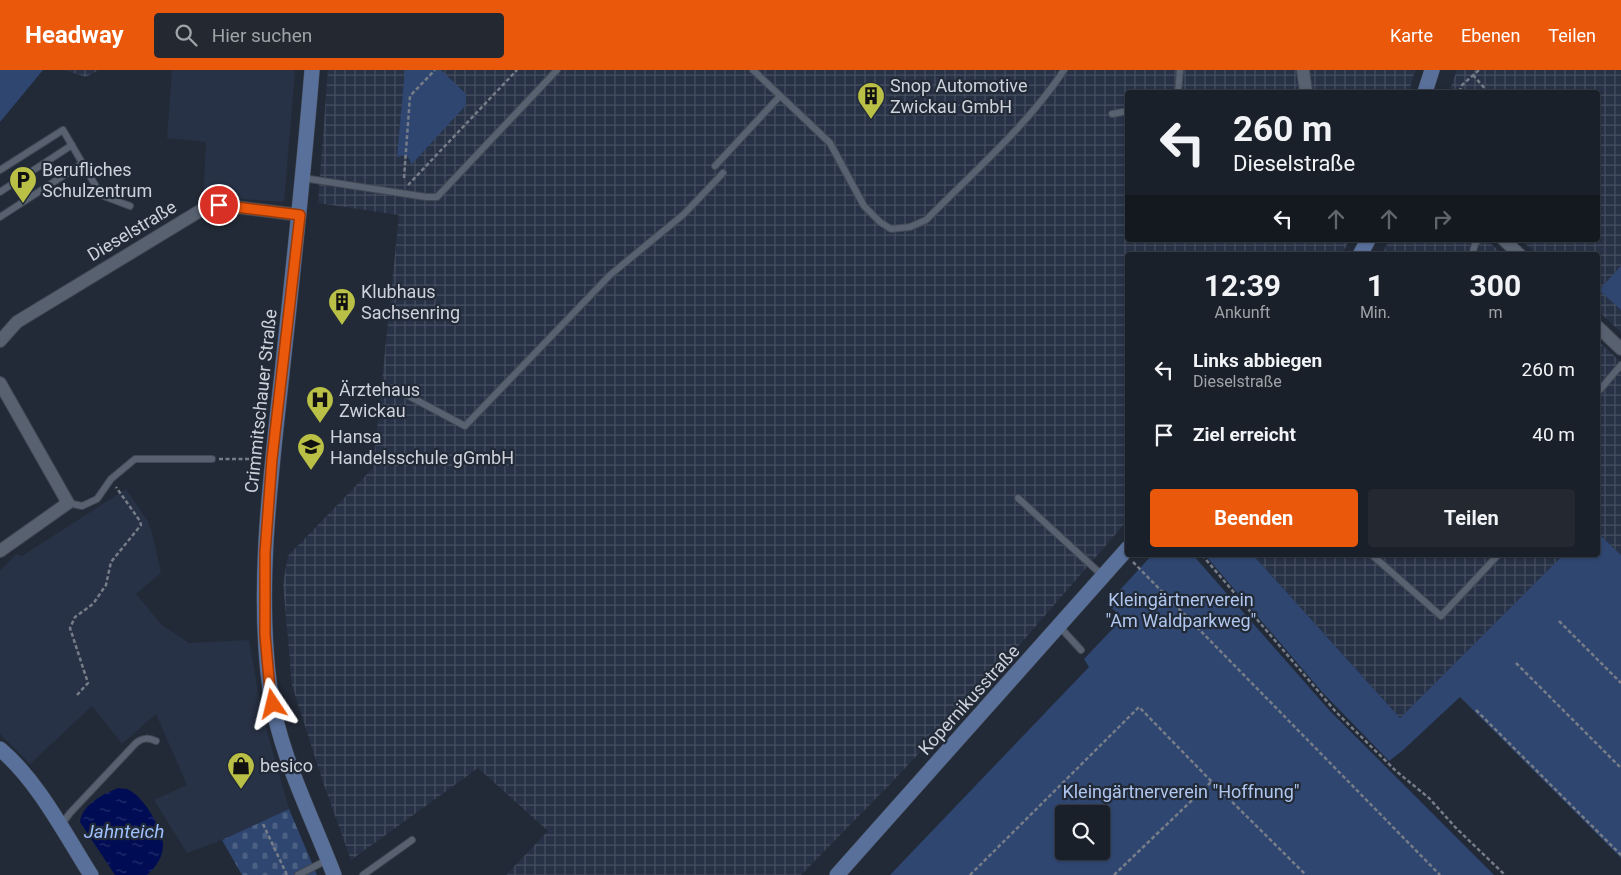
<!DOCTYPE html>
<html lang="de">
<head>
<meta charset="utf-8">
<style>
	:root { --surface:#1a2029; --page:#232831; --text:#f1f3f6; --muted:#9fa3a8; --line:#383e46; --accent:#ea580c }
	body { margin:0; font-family:Roboto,sans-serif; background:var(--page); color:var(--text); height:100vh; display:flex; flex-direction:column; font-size:19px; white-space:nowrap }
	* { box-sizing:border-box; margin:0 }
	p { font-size:16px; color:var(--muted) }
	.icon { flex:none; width:28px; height:28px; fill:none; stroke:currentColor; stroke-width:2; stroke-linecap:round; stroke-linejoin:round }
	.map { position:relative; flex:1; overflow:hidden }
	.sheet { position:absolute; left:1125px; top:182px; width:475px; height:305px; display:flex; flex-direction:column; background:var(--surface); border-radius:5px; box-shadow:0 1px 4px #0004,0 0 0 1px var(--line) }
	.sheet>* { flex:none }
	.hud { position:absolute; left:1125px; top:20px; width:475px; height:152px; border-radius:5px; box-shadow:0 1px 4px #0004,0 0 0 1px var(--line); background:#1a2029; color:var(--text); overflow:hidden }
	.controls { position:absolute; left:1055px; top:735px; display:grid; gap:10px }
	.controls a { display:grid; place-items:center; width:55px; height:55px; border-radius:5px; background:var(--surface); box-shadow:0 1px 4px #0004,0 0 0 1px var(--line); font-size:25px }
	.pin { position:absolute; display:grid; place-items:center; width:42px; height:42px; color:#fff; margin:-21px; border:2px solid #fff; border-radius:50%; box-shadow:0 1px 5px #0007 }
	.me { position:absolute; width:55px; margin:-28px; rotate:350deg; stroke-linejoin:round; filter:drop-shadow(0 0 4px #0008) }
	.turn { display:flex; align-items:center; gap:18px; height:105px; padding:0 25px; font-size:22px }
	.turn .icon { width:65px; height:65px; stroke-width:2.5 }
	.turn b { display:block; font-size:35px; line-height:42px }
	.lanes { display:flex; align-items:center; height:48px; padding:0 25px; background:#0003; justify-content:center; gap:25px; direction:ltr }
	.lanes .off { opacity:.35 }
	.eta { display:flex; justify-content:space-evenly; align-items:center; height:85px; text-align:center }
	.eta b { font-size:30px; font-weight:700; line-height:35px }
	.cta { display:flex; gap:10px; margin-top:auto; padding:10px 25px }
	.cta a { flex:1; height:58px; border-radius:5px; background:var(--accent); color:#fff; font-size:20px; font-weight:700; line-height:58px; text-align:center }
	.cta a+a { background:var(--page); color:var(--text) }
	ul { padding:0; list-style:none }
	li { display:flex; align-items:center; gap:15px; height:65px; padding:0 25px }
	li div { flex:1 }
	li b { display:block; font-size:19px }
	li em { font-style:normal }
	header { display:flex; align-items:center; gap:30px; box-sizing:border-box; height:70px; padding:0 25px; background:var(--accent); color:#fff }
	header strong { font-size:24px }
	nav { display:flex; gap:28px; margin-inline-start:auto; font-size:18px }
	.search { width:350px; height:45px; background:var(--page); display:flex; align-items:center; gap:12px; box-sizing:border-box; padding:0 18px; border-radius:5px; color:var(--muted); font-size:19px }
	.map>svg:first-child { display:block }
</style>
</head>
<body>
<header>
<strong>Headway</strong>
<div class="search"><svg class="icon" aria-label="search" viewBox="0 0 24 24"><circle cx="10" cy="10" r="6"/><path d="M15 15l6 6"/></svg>Hier suchen</div>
<nav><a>Karte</a><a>Ebenen</a><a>Teilen</a></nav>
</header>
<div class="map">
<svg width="1621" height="805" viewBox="0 0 1621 805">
	<defs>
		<pattern id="industrial-grid" width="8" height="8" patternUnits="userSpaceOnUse" patternTransform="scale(1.25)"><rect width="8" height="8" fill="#283246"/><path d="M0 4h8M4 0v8" fill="none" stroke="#464f60"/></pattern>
		<pattern id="cemetery-stones" width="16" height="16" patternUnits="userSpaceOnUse" patternTransform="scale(1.25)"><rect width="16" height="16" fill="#2f4670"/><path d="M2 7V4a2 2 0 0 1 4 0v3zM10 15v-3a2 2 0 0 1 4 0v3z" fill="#4c6084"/></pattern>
		<pattern id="water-ripples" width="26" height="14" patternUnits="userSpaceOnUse" patternTransform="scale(1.25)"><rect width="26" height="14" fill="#000d54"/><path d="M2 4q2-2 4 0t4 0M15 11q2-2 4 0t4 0" fill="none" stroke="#242f6c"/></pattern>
	</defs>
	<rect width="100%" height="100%" fill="#222a37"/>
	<g fill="#283246">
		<path d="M172,0H295L284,132L226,128L203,134L206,72L167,68Z"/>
		<path d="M126,419L147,450L152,462L161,503L136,524L162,555L189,573L249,570L262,644L289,739L222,770L187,783L154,730L187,715L156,644L122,674L92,636L30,694L0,664V501L16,484L22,486Z"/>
	</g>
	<g fill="url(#industrial-grid)">
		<path d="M64,0H99L86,7Z"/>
		<path d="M328,0H1415L1409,22H1128V170H1350L1341,185H1128L1127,451L1015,580L894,710L801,805H506L548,761L478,698L351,790L323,712L292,615L283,513L288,486L373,398L399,145L318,133Z"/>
		<path d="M1457,0H1621V262L1598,241V185H1537L1522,170H1598V22H1449Z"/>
		<path d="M1389,170H1487L1503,185H1382Z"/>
		<path d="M1598,271L1621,292V485L1598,463Z"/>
		<path d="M1253,485H1563L1400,648Z"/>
	</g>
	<g fill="#2f4670" fill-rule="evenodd">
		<path d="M0,0H43L0,52Z"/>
		<path d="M405,0H441L466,24V35L411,95L410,90L406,85L397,87Z"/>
		<path d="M1621,196V240L1599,220Z"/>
		<path d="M1598,463L1621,485V788L1460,627L1402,681L1389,691L1322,622L1205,485H1253L1400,648L1563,485H1598Z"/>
		<path d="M1152,485H1193L1330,641L1494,805H890L1089,597L1084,589L1123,548L1107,534ZM1064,744H1101V781H1064Z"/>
	</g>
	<path fill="url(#cemetery-stones)" d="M289,739L317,805H242L222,770Z"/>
	<path fill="url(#water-ripples)" d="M118,718C121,719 127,718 129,720C143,726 164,761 163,775C163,787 156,797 147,805H115L80,752C82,735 103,724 118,718Z"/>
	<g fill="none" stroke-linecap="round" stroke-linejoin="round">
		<defs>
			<g id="lane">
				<path d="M753,0L830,73L864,136L880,152L891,159L910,157L926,150C973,102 1027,56 1064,0"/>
				<path d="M1178,22L1180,0"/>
				<path d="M1112,44L1128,41"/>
				<path d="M715,96L780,26"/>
				<path d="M0,100L63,60L101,125L130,136"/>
				<path d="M303,108L426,127H437L557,0"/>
				<path d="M0,122L72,75"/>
				<path d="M0,147L83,93"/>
				<path d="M1472,185L1475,174L1478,170"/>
				<path d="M1598,322L1621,295"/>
				<path d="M405,324L465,356L610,205L684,144L723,103"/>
				<path d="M1018,428L1103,506"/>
				<path d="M68,433L82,436L97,429L111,409L135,389H212"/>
				<path d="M1372,485L1441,546L1498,485"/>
				<path d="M1059,556L1081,580"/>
				<path d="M61,755L70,743L136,673C143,667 149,668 156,671"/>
				<path d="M298,805L327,790"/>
				<path d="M363,805L412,770"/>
			</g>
			<g id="street">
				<path d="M1303,0L1306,22"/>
				<path d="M1504,170L1520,185"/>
				<path d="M1598,257L1621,279"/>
				<path d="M0,271L17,252L198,142L219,135L300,145"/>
				<path d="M0,313L68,433L0,481"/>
			</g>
			<g id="secondary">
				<path d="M312,0C304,101 293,202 282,303C271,405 256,517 270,619C279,684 311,744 334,805"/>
				<path d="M1425,22L1432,0"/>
				<path d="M1360,185L1368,170"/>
				<path d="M0,679C38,711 65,764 91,805"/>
				<path d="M837,805L1128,478"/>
			</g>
		</defs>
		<use href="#lane" stroke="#414853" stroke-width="8"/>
		<use href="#street" stroke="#414853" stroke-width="14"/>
		<use href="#secondary" stroke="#414853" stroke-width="16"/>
		<g stroke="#777d88" stroke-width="2.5" stroke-dasharray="4 2.5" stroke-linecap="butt">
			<path d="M1473,5L1487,21L1486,22"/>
			<path d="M1460,22L1461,16L1479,0"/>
			<path d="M404,108L410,26L435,0"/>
			<path d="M408,115L517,0"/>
			<path d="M219,389H261"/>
			<path d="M1202,485L1336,642L1396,701L1429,728L1456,758L1505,805"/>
			<path d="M1133,492L1440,805"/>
			<path d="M1559,551L1621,613"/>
			<path d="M1516,593L1621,698"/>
			<path d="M77,625L88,613L70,558L75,547L93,534L106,515L111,492L141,455L140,451L116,417"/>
			<path d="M1476,640L1621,785"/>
			<path d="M263,754L287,805"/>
			<path d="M970,805L1139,637L1214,714"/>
			<path d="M1114,805L1210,713L1214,714L1306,805"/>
		</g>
		<use href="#lane" stroke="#586170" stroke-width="6"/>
		<use href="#street" stroke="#586170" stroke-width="12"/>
		<use href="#secondary" stroke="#59709b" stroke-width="15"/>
	</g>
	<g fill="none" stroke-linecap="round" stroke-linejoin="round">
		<defs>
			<path id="route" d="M219,135L300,145L272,389L265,483V565L270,620L273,634"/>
		</defs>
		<use href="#route" stroke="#983908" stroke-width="12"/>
		<use href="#route" stroke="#ea580c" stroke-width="9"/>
	</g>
	<defs>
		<symbol id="building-pin" viewBox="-11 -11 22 30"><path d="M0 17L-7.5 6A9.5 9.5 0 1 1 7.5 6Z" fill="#bac045" stroke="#222a37"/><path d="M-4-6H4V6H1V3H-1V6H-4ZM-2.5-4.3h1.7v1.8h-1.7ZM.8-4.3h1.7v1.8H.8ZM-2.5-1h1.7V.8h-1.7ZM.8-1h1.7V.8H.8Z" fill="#111"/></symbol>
		<symbol id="parking-pin" viewBox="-11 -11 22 30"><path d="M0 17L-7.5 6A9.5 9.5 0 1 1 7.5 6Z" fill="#bac045" stroke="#222a37"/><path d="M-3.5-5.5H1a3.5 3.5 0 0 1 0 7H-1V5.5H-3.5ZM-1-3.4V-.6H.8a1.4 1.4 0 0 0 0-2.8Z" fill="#111"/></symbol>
		<symbol id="hospital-pin" viewBox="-11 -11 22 30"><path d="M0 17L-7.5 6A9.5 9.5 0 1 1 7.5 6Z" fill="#bac045" stroke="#222a37"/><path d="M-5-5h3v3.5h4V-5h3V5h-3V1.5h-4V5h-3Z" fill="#111"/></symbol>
		<symbol id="school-pin" viewBox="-11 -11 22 30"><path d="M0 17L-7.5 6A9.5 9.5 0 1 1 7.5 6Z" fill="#bac045" stroke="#222a37"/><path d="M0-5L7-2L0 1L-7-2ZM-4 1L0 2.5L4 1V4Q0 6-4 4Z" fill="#111"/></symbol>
		<symbol id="shop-pin" viewBox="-11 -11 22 30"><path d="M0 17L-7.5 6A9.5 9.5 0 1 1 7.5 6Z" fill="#bac045" stroke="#222a37"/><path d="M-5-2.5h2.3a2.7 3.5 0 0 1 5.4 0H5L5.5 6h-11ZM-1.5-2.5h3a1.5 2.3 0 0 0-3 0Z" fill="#111"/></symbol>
	</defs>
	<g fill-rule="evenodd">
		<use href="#building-pin" x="855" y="10" width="32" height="43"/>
		<use href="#parking-pin" x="7" y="94" width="32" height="43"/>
		<use href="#building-pin" x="326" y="216" width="32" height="43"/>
		<use href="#hospital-pin" x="304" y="314" width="32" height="43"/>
		<use href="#school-pin" x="295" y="361" width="32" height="43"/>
		<use href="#shop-pin" x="225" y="680" width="32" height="43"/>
	</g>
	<g text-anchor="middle" stroke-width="4.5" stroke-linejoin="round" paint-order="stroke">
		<g font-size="18" fill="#cdd2db" stroke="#222a37" text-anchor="start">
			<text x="890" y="22">Snop Automotive<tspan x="890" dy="21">Zwickau GmbH</tspan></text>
			<text x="42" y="106">Berufliches<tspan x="42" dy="21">Schulzentrum</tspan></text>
			<text x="361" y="228">Klubhaus<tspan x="361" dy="21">Sachsenring</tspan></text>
			<text x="339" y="326">Ärztehaus<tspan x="339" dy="21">Zwickau</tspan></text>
			<text x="330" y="373">Hansa<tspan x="330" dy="21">Handelsschule gGmbH</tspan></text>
			<text x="260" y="702">besico</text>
		</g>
		<g font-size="18" fill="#cdd2db" stroke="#222a37">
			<text transform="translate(132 161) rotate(-31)" y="6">Dieselstraße</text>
			<text transform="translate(261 331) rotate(-84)" y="6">Crimmitschauer Straße</text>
			<text transform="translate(969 630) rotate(-48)" y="6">Kopernikusstraße</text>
		</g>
		<g font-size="18" fill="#afc6ef" stroke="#222a37">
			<text x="1181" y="536">Kleingärtnerverein<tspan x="1181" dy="21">"Am Waldparkweg"</tspan></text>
			<text x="1181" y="728">Kleingärtnerverein "Hoffnung"</text>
		</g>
		<g font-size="19" font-style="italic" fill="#9dbffc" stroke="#222a37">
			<text x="124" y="768">Jahnteich</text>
		</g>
	</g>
</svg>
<div class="controls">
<a><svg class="icon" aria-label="search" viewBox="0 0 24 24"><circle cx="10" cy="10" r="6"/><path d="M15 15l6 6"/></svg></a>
</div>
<div class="pin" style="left:219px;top:135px;background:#d93025"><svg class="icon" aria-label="arrive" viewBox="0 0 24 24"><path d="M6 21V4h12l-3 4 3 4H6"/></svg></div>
<svg class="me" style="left:273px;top:634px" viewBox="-20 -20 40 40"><path d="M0-17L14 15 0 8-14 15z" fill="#ea580c" stroke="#fff" stroke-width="4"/></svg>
<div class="hud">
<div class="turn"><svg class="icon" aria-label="left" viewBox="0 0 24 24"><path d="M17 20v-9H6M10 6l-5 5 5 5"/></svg><div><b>260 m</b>Dieselstraße</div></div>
<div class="lanes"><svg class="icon" aria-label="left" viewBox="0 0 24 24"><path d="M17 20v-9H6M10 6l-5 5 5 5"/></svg><svg class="icon off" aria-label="ahead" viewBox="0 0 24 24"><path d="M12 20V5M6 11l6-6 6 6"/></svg><svg class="icon off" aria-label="ahead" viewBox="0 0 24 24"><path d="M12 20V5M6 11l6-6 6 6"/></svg><svg class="icon off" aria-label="right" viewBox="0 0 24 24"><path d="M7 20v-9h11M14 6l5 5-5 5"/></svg></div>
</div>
<section class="sheet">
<div class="eta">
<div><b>12:39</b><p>Ankunft</p></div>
<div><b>1</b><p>Min.</p></div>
<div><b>300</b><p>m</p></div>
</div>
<ul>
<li><svg class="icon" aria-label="left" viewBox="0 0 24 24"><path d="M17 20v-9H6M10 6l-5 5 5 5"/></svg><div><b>Links abbiegen</b><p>Dieselstraße</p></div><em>260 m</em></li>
<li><svg class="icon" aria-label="arrive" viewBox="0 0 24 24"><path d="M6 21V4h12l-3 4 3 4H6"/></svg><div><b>Ziel erreicht</b></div><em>40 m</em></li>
</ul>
<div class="cta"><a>Beenden</a><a>Teilen</a></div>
</section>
</div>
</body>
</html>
